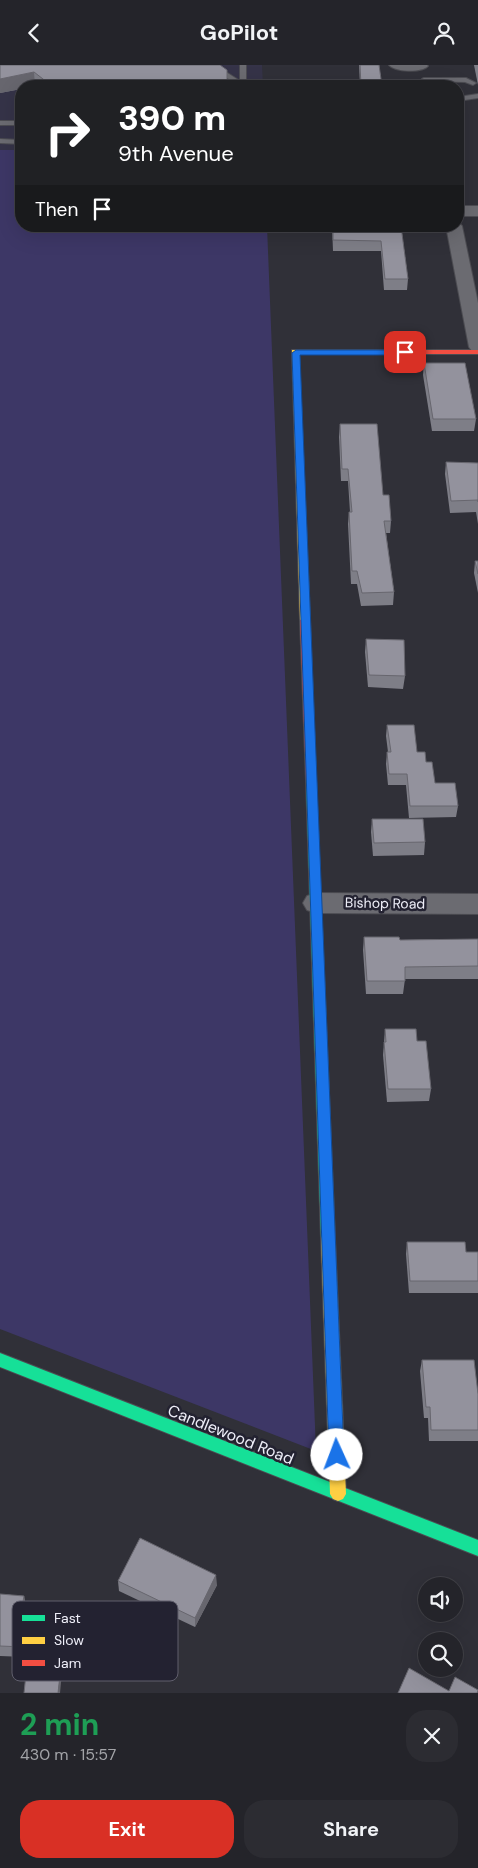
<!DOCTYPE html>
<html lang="en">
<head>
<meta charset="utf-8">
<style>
	:root { --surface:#24242a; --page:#2c2c32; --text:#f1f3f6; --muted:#a3a4a8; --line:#414147; --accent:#d93025 }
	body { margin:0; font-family:"DM Sans",sans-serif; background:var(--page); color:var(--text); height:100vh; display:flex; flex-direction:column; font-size:19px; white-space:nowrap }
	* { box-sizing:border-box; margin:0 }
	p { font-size:16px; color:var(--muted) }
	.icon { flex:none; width:28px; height:28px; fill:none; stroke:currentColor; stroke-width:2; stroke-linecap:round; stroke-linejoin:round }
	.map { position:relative; height:1628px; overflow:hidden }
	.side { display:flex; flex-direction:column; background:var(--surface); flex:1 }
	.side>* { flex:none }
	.top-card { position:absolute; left:15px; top:15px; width:449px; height:152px; border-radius:20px; box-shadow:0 5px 20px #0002,0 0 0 1px var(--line); background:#202124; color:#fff; overflow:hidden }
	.buttons { position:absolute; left:418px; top:1512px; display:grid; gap:10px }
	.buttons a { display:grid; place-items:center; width:45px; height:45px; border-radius:50%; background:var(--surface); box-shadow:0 5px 20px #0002,0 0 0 1px var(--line); font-size:25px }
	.pin { position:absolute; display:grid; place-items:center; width:42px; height:42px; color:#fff; margin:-21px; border-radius:10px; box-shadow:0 2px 8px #0006 }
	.me { position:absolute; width:55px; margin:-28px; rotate:358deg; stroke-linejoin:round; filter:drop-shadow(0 0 4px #0008) }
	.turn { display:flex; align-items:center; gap:18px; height:105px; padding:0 20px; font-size:22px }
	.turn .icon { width:65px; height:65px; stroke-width:2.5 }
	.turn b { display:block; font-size:35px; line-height:42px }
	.then { display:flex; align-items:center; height:48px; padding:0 20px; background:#0003; gap:10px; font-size:19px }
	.round { display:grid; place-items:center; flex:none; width:52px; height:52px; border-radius:20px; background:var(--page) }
	.summary { display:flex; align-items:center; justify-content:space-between; height:85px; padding:0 20px }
	h1 { font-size:30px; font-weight:700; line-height:38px; color:#1e9e55 }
	.cta { display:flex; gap:10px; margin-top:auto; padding:10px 20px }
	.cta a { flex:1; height:58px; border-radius:20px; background:var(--accent); color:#fff; font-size:20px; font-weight:700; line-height:58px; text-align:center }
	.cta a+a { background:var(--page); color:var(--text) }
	header { display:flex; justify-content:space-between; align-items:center; height:65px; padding:0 20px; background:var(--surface); font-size:22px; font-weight:700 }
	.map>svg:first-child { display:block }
</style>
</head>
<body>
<header><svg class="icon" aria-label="back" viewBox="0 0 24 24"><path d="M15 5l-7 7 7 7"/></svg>GoPilot<svg class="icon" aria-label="person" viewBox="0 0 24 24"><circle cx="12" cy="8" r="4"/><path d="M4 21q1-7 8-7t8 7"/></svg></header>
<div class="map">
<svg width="478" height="1628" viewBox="0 0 478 1628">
	<rect width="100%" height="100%" fill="#303038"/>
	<path fill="#353348" d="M0,0H262L263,21H21V85H0Z"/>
	<path fill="#3d3766" d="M0,85H21V161H267L316,1386L0,1264Z"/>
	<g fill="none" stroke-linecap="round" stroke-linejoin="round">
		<defs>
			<g id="lane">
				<path d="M208,0H215L240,16V0H246V21H239Z"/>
				<path d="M424,13H466L476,18L473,20L465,17L422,16V14Z"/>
				<path d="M478,29V33L458,36V32Z"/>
				<rect x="0" y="56" width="21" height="4"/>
				<path d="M0,74L21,75V79L0,78Z"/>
			</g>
			<g id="street">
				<path d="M389,0H427L428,1C422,8 395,7 389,0Z"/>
				<rect x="458" y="141" width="20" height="10"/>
				<path d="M458,157L462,161L478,238V287L472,286L469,282L446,161H458Z"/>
				<path d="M316,828L478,829V849L316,848L307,845L303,838L307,831Z"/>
			</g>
			<g id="fast">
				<path d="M311,711L316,715L335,1173L333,1177L328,1179L323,1177L321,1173L306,715Z"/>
				<path d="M0,1288L478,1475V1491L0,1302Z"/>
			</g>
			<g id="slow">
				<path d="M292,285H316L320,287L316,289H299L310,555L305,558L300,555Z"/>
				<path d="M328,1167L333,1169L335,1173L346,1429L343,1434L338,1436L333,1434L330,1429L321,1173L323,1169Z"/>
			</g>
			<g id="jam">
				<path d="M313,285H478V289H316L312,287Z"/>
				<path d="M305,552L310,555L316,715L311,719L306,715L300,555Z"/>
			</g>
		</defs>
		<use href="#lane" stroke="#4c4c52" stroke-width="2"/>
		<use href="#street" stroke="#4c4c52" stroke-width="2"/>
		<use href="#fast" stroke="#4c4c52" stroke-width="2"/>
		<use href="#slow" stroke="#4c4c52" stroke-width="2"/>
		<use href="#jam" stroke="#4c4c52" stroke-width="2"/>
		<use href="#lane" fill="#6b6b71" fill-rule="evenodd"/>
		<use href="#street" fill="#6b6b71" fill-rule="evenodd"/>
		<use href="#fast" fill="#16e098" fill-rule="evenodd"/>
		<use href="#slow" fill="#ffcf43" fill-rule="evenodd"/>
		<use href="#jam" fill="#f24e42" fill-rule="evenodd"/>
	</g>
	<g fill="#7e7e87">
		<path d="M0,0L227,21H21V24L0,28Z"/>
		<path d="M359,0H379L382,21H360Z"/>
		<path d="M474,0H478V20Z"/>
		<path d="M332,161H401L408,214L407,225H384L381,186H333Z"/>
		<path d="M424,298L476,354L474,366H432L423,310Z"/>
		<path d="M340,359L383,430L391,456L390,468H386L394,527L393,540L361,541L357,519H351L348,459L349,447H350L348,416H341L339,372Z"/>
		<path d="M446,397L478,398V459L476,447L450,448L445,409Z"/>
		<path d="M475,496H478V528L474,508Z"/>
		<path d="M366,574L405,611L403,624L368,622L365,587Z"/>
		<path d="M387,660L417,687L426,697L435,718L458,741L456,752L409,753L406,720H388L386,699L387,687H388L386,671Z"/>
		<path d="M372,754L425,777L424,790L373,791L371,767Z"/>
		<path d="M364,872L400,875L478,874V914H405L403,929H366L363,885Z"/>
		<path d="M385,964L417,976L431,1024L429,1036L387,1037L383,990Z"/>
		<path d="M407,1177L466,1187H478V1228H409L406,1189Z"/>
		<path d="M422,1295L478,1329V1376H429L428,1353H424L420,1306Z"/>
		<path d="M118,1516L217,1520L195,1562L119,1526Z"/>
		<path d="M0,1529L24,1531L26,1543H30L32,1553L26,1592L0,1591Z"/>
	</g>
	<g fill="#67666e">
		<path d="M34,7L35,21H21V24L0,28V14Z"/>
		<path d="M216,1510L217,1520L195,1562V1553Z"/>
		<path d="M24,1531L26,1541L24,1552L22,1542Z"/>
		<path d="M30,1543L32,1553L26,1592L24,1582Z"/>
		<path d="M62,1592L63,1597L60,1628H58Z"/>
	</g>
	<g fill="#93929d" stroke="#67666e">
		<path d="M0,0H220L227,5V21H52L34,7L0,14Z"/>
		<path d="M360,0H379L382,21H361Z"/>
		<path d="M333,161H401L408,214H385L381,176L333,175Z"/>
		<path d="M424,298H465L476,354H433Z"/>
		<path d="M340,359H377L383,430H389L391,456H384L394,527L362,528L357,506H352L349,447H352L348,404H342Z"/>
		<path d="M446,397L478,398V437V435L451,436Z"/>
		<path d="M475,496H478V509Z"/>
		<path d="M366,574L404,575L405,611L369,610Z"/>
		<path d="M387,660H414L417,687H425L426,697H432L435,718H455L458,741H410L407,709H389L387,687H391Z"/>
		<path d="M372,754H423L425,777L374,778Z"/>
		<path d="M364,872H399L400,875L478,874V901L405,902V916H367Z"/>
		<path d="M385,964H416L417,976H426L431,1024H388L384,977H386Z"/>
		<path d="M407,1177H465L466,1187H478V1216H410Z"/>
		<path d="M422,1295H474L478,1329V1365H431L430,1342H426Z"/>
		<path d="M140,1473L216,1510L195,1553L118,1516Z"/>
		<path d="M0,1529L24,1531L22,1542L30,1543L24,1582L0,1581Z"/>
		<path d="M28,1590L62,1592L58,1628H24Z"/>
		<path d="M409,1603L449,1626L455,1612L478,1625V1626L477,1628H398Z"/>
	</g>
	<path fill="#1a73e8" stroke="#114b97" d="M296,285H405L409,287L405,290H300L344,1390L342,1395L337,1397L331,1395L329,1390L292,288Z"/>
	<g text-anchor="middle" stroke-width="5" stroke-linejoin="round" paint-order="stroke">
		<g font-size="14" fill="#eeeef8" stroke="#232231">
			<text transform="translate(385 838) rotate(1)" y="5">Bishop Road</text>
		</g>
		<g font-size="16" fill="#eeeef8" stroke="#232231">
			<text transform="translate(231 1369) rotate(22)" y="6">Candlewood Road</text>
		</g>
	</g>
	<rect x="12" y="1536" width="166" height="80" rx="8" fill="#232231" stroke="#605f6d" stroke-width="1"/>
	<rect x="22" y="1550" width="23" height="6" fill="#16e098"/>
	<rect x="22" y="1572" width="23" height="7" fill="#ffcf43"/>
	<rect x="22" y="1595" width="23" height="6" fill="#f24e42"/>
	<g font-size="14" fill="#eeeef8">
		<text x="54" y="1558">Fast</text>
		<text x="54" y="1580">Slow</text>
		<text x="54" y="1603">Jam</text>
	</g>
</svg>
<div class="buttons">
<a><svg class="icon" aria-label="sound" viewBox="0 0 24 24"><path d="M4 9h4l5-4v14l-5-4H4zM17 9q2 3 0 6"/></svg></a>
<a><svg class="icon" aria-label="search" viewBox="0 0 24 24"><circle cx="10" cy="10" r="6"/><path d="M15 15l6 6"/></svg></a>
</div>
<div class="pin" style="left:405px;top:287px;background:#d93025"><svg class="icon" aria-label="arrive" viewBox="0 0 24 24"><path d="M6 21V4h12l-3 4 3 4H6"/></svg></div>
<svg class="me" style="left:337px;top:1390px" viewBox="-20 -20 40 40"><circle r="19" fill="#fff"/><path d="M0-13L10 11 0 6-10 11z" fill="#1a73e8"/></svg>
<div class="top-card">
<div class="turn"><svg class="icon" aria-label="right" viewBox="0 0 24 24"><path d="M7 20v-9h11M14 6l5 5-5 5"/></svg><div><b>390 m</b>9th Avenue</div></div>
<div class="then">Then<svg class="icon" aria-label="arrive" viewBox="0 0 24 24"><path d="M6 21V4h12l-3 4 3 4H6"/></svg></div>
</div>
</div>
<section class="side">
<div class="summary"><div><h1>2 min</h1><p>430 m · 15:57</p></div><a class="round"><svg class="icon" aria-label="close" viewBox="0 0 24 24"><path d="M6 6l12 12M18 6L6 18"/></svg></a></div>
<div class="cta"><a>Exit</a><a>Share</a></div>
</section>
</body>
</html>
